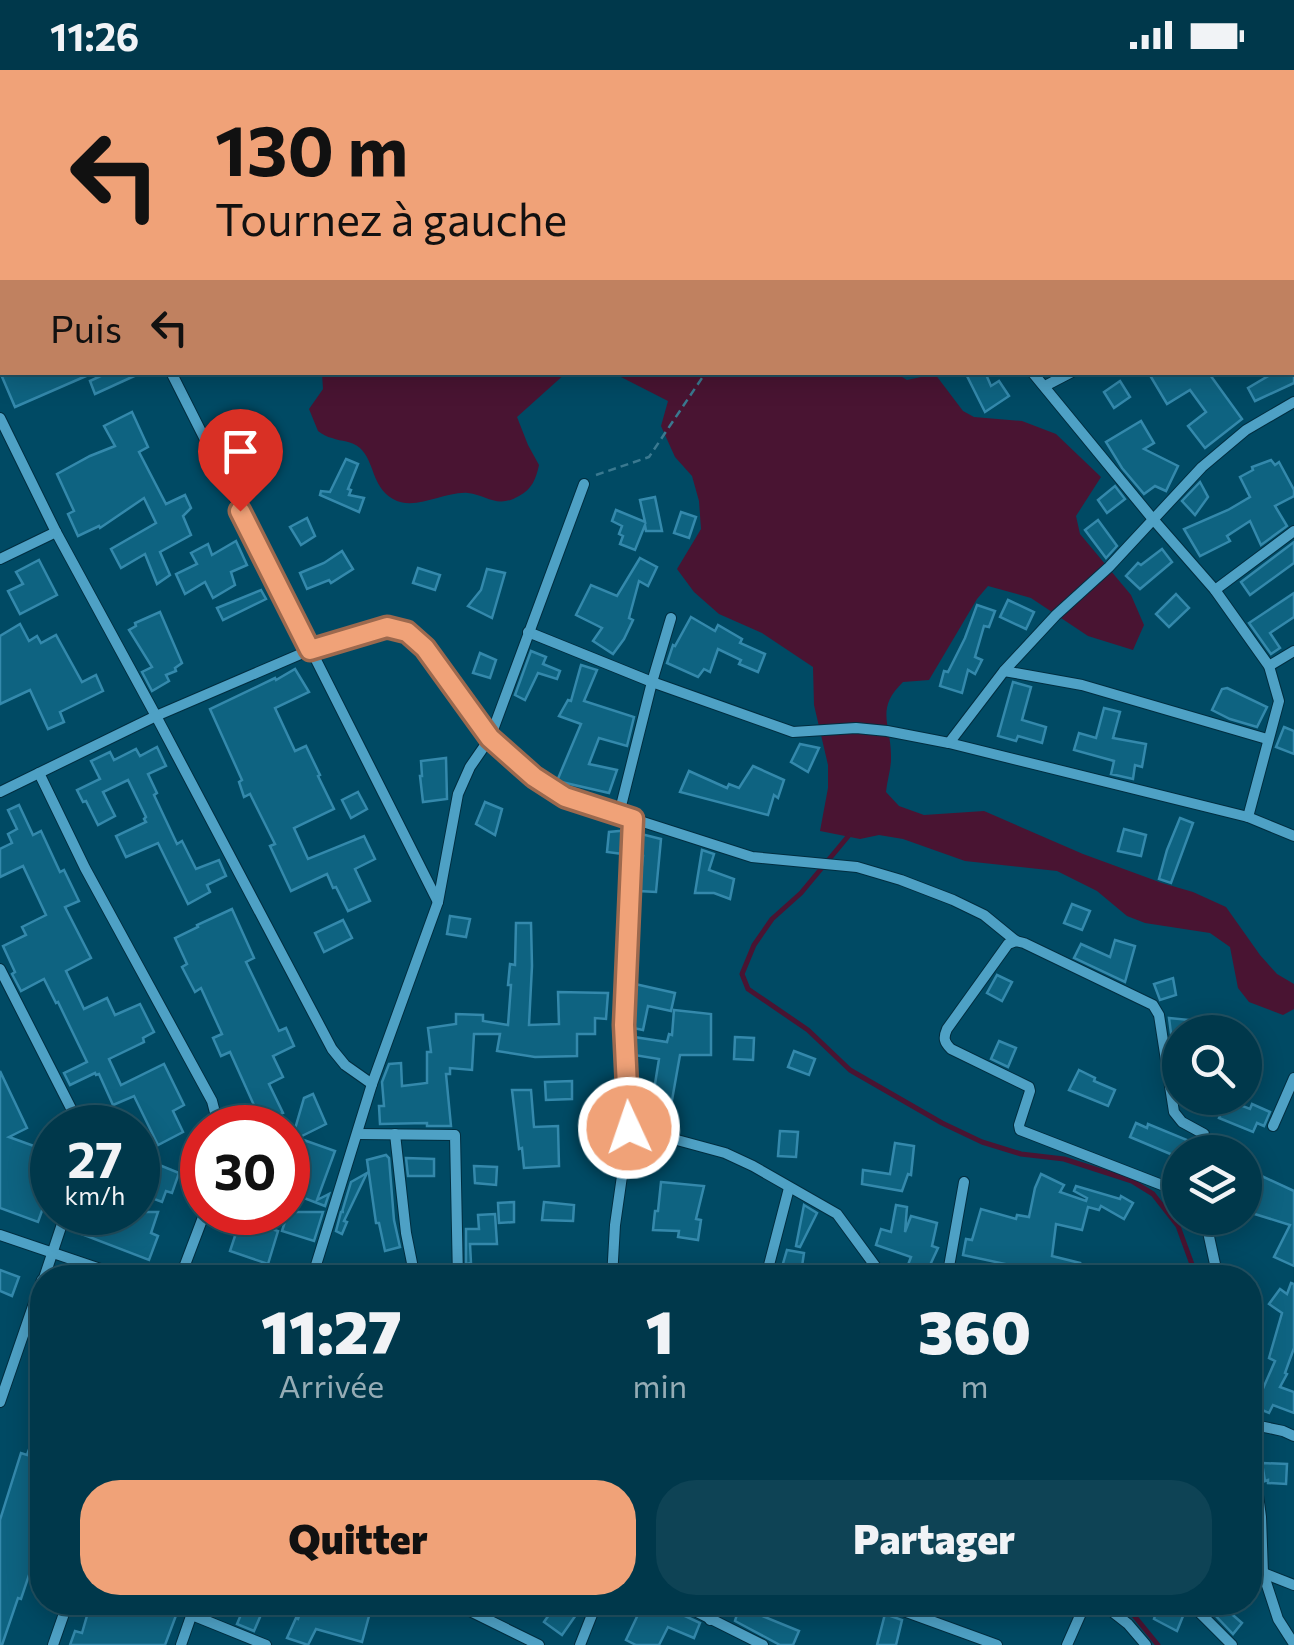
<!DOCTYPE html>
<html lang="fr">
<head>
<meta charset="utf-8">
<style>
	:root { --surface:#00384b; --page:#0e4355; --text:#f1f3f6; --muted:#95acb5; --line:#225263; --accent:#f0a278 }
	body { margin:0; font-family:Commissioner,sans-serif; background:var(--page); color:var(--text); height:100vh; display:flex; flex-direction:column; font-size:38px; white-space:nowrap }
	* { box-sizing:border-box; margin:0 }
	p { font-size:32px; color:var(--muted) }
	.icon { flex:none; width:55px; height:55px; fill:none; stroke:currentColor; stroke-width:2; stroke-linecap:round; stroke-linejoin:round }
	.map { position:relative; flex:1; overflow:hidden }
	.details { position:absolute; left:30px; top:1195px; width:1232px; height:350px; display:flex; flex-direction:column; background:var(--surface); border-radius:40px; box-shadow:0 5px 25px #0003,0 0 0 2px var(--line) }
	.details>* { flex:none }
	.banner { position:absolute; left:0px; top:0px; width:1295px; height:305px; box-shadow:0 5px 25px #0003,0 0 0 2px var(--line); background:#f0a278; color:#111; overflow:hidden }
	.controls { position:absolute; left:1162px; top:945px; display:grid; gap:20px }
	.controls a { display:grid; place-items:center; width:100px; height:100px; border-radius:50%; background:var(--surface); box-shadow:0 5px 25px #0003,0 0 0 2px var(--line); font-size:50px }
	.speed { position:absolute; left:30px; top:1035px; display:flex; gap:20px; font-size:50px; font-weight:700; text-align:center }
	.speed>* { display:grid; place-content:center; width:130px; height:130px; border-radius:50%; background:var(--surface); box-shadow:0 5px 25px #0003,0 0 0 2px var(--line); line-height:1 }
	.speed small { font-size:25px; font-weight:400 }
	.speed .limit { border:15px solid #d22; background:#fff; color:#111 }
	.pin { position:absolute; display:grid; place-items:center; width:85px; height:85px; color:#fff; margin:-102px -42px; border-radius:50% 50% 50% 0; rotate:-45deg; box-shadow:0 0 10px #0007 }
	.pin .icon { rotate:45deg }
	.me { position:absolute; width:110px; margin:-55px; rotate:357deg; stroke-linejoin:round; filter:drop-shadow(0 0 8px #0008) }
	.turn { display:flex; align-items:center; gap:35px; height:210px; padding:0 50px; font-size:45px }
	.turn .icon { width:130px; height:130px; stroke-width:2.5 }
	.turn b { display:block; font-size:70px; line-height:85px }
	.then { display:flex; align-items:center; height:95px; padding:0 50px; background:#0003; gap:20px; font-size:38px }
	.eta { display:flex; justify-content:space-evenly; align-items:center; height:170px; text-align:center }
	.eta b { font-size:60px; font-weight:800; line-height:70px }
	.cta { display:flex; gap:20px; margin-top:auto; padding:20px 50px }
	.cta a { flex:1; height:115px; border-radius:40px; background:var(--accent); color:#111; font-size:40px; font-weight:800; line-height:115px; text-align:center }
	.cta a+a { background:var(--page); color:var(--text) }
	.status { display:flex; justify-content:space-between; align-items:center; height:70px; padding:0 50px; background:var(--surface); direction:ltr }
	.status svg { height:28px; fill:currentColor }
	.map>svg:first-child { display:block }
</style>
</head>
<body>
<div class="status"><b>11:26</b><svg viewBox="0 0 49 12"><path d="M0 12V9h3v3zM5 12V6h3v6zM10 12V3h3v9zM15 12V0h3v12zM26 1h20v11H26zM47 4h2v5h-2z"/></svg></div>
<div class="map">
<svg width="1294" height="1575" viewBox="0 0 1294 1575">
	<rect width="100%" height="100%" fill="#004a64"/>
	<g fill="#491432">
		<path d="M89,0H379L382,2H90Z"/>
		<path d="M894,302L907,310L935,304L963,341L974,347L1022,351L1056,364L1101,407L1076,446L1080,464L1131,525L1144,555L1133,580L1088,566L1031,528L988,516L977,529L929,610L903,612C874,640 892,655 891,689C891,699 887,711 886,722L899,736L924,745L984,741L1083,784L1162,813L1193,822L1226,837L1260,885L1277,904L1294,914V939L1283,945L1249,932L1238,918L1230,877L1210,863L1145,853L1127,846L1097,821L1057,801L965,791L903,769L879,765L860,769L820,761L828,718V695L814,635L813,597L762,563L719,544L694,522L677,499L701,459L699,431L692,406L675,387L661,356L668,331L619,306L594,303Z"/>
		<path d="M322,303H566L517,347L528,375L539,395C536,409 532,419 519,426C497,439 487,425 468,423C444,421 415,442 393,429C371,416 375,392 360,378C351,370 342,372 332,368C327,367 322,364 318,361L309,339L323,319Z"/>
	</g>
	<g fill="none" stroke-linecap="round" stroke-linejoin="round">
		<g stroke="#491432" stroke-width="5">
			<path d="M850,764L801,823L772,849L754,875L742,904L748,919L808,960L850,1000L942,1053L982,1072L1021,1084L1064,1089L1132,1111L1153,1124L1178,1156L1197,1208"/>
			<path d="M1123,1532L1158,1575"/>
		</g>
	</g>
	<g fill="#0e6381" stroke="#3489ac" stroke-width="2.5">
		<path d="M0,302H92L93,303L15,337Z"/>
		<path d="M109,302H143L95,324L90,311Z"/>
		<path d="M965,302H985L991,316L999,311L1009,326L985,342Z"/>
		<path d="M1148,302H1208L1242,349L1205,378L1188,356L1206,342L1190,320L1167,334Z"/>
		<path d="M1275,302H1294V313L1255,331L1248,318Z"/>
		<path d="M1120,311L1130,327L1114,338L1104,322Z"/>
		<path d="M132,342L148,377L139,382L166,434L185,425L191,438L183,446L191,465L160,482L170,505L157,514L145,484L121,498L111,479L156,453L144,428L100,458L99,456L78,466L68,444L74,441L57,404L90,386L115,376L104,356Z"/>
		<path d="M1141,351L1154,373L1144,379L1178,396L1166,421L1155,416L1144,424L1122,398L1106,372Z"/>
		<path d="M346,389L358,394L348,419L351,420L349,425L364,428L359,442L320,425L321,421L330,422Z"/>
		<path d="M1271,390L1275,395L1279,392L1294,420V426L1275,436L1287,456L1261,475L1250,451L1227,466L1230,471L1200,486L1184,459L1228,440L1250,427L1240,407L1253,400L1252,397Z"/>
		<path d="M1200,412L1208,427L1195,445L1182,431Z"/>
		<path d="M1115,416L1125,429L1107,443L1098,430Z"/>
		<path d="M655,427L662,461H646L645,455L635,480L620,474L623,466L619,464L622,456L612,451L616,440L645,452L640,430Z"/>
		<path d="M681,442L696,447L689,468L674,463Z"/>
		<path d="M307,448L315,466L301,475L290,457Z"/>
		<path d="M1098,450L1117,476L1106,488L1085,460Z"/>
		<path d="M236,471L247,495L231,502L235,515L213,528L205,512L185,524L176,504L197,494L191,483L208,474L212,485Z"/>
		<path d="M1294,472V493L1250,525L1241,512Z"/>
		<path d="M1162,479L1172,492L1140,519L1126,506L1138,493L1141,495Z"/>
		<path d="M342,481L353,499L331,513L329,510L307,519L300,503L324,493Z"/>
		<path d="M640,488L657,497L648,516L639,511L629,548L633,550L624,569L613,584L593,571L602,558L576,545L591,515L617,526Z"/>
		<path d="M39,490L57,525L20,544L8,521L23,514L16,502Z"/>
		<path d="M418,498L440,505L435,520L413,513Z"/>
		<path d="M487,499L505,503L492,548L468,536L481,520Z"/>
		<path d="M261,520L266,529L223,550L217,538Z"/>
		<path d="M1294,523V547L1270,563L1280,578L1271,584L1249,553Z"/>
		<path d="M1176,524L1189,538L1169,557L1156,544Z"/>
		<path d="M1008,530L1034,542L1026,559L1000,547Z"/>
		<path d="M977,535L995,541L989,557L984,556L975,587L982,590L975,604L968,600L962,623L940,616L944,601L948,602L965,568Z"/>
		<path d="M160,542L182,593L175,598L176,601L166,605L169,611L152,621L142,602L152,597L129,560L136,556L135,553Z"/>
		<path d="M691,547L715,561L718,555L742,569L740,573L765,584L758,602L739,594L741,590L718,579L710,602L704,599L698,607L667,593L673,575L675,576Z"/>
		<path d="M20,554L29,571L37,566L41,573L56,565L82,612L96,605L103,621L60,642L64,652L48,659L30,620L0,634V566Z"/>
		<path d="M531,581L546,587L543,594L560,601L557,609L538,603L525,630L515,625Z"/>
		<path d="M480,583L496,590L490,608L473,603Z"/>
		<path d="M581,595L597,600L584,631L634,647L627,676L599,668L589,694L617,700L609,723L557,711L581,654L559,646L568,630L571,631Z"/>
		<path d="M295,599L309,622L275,638L295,681L306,676L320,705L318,706L334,739L294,758L308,789L364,766L375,789L355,799L370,831L348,841L336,817L333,818L327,804L291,821L270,776L275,774L250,724L244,727L239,712L242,710L210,639L275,608L276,610Z"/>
		<path d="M1013,612L1031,617L1022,650L1046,657L1042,673L1018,666L1016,671L998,666Z"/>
		<path d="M1227,618L1267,637L1257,657L1230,649L1212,640L1222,619Z"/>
		<path d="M1104,638L1120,642L1113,668L1146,674L1142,697L1135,695L1133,709L1111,704L1114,691L1074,680L1079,663L1096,668Z"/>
		<path d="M1284,657L1294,661V684L1276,677Z"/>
		<path d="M800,674L819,678L808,702L791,692Z"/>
		<path d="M157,677L166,696L148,704L157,723L154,725L177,774L182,771L196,799L219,790L226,806L207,815L210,822L188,834L158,773L126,787L116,766L146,752L144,749L146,747L128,710L103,722L115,746L98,755L86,731L83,732L77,720L100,709L91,691L110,682L114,690L136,679L140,686Z"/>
		<path d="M446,688L447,729L423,732L420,706H422L421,691Z"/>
		<path d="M753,696L784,710L778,728L774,725L768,745L680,722L689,701L727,718L729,714L739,718Z"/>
		<path d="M358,722L367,739L351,748L342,730Z"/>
		<path d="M485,732L502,739L495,765L476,754Z"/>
		<path d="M19,735L33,765L41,761L60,802L64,800L79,831L65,837L91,888L66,901L84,939L107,928L115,945L140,934L154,962L143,968L144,972L109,989L121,1015L164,994L184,1035L173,1041L183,1062L158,1075L134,1026L113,1035L99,1004L96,1005L95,1003L70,1015L64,1003L87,992L58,932L56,933L44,909L21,921L12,904L15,902L3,876L26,865L22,857L46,845L23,796L0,807V779L12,773L8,764L17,759L8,740Z"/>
		<path d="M1180,748L1193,753L1171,813L1159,809L1167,780Z"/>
		<path d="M1124,759L1146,765L1141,786L1118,781Z"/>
		<path d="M619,761H624L623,784L607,782L609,762Z"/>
		<path d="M641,764L661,769L656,822L639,821L643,786H640Z"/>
		<path d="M702,780L714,784L709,800L734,809L730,829L714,823H695Z"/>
		<path d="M1072,834L1090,841L1082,860L1064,853Z"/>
		<path d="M232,839L254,888L246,892L279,961L286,958L294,976L273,986L283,1007L269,1014L283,1043L262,1053L230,982L221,986L213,968L222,964L201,918L195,922L182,897L187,894L175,868L198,857L197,855Z"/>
		<path d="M450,846L470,849L466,867L447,864Z"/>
		<path d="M343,850L352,868L324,882L315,863Z"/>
		<path d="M516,853H531L532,896L529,955L559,954L558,922L608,923L606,949L595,948V964H577V986L535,987L497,981L500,964H474L472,1000L450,998V1004H446L451,1056H427V1053L380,1054L379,1036H384L382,1012L389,994L401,993L402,1016L427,1013V982H431L428,958L456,954V944L483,945V951L508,955L511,915H508L510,894L515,895Z"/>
		<path d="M1115,870L1135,876L1125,912L1074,888L1081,874L1110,887Z"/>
		<path d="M997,905L1012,912L1002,931L987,923Z"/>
		<path d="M1173,908L1176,925L1160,930L1154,914Z"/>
		<path d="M635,914L675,923L671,941L648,936L643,960L633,958Z"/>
		<path d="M674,940L711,944V985H680L669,1047L650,1045L659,989L634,985V967L667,972L669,964L672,965Z"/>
		<path d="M1169,948L1190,950L1188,962H1180V971H1172Z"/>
		<path d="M735,967L754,968L753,990L734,989Z"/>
		<path d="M999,971L1016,978L1008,997L991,989Z"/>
		<path d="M794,981L815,989L809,1005L788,997Z"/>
		<path d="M1079,1000L1095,1008L1094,1011L1115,1020L1108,1036L1069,1020Z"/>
		<path d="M0,1001L27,1058L9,1067L45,1080L40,1092L52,1097L45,1122L48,1124L38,1152L0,1138Z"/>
		<path d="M572,1011V1029L546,1030L545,1012Z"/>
		<path d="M512,1020H531L534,1057L558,1056L559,1096L524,1098L522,1078L519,1079Z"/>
		<path d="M313,1024L326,1054L298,1068L335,1081L317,1130L329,1124L325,1136L288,1122V1083L304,1028Z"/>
		<path d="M1227,1030L1250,1039L1252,1034L1270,1042L1264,1056L1257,1053L1253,1062L1219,1048Z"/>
		<path d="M1136,1053L1147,1058L1148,1054L1187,1070L1180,1082V1088L1130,1067Z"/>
		<path d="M780,1061L798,1062L796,1087L778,1086Z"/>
		<path d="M599,1063L612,1064V1090H598Z"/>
		<path d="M895,1073L914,1076L911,1105L908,1104L902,1121L862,1114L863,1100L890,1104Z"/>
		<path d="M386,1085L389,1088L394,1150L400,1177L385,1181L379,1153H376L367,1090Z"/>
		<path d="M406,1088L434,1089V1106H408Z"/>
		<path d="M138,1091L151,1096L152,1092L179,1103L172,1123L166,1121L162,1132L138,1123Z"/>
		<path d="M474,1096L497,1097L496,1115L475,1113Z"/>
		<path d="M1253,1102L1294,1121V1196L1274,1187L1290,1155L1245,1141V1119Z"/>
		<path d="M367,1103L344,1151L347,1152L342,1164L336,1161L341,1142H344H342L351,1112Z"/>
		<path d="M1041,1104L1064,1115L1060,1122L1086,1131L1087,1128L1074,1121L1076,1116L1120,1129L1121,1126L1133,1133L1124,1149L1101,1136L1099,1140L1088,1137L1082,1160L1056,1154L1052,1186L1080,1193L1076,1206L1054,1199V1208H1029V1199L963,1185L966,1169L972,1170L981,1139L1016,1149L1017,1145L1029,1147L1035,1118Z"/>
		<path d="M661,1112L704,1116L696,1149L701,1150L698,1170L678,1167L679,1161L653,1160L655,1141H658Z"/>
		<path d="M514,1132V1152L499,1153L498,1133Z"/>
		<path d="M544,1132L574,1135L573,1151L542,1150Z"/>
		<path d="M804,1135L817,1143L800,1177L796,1176Z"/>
		<path d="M896,1135L907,1137L905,1162L911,1146L937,1153L932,1176L938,1178L924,1208H903L911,1187L876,1175L881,1159L891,1162Z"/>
		<path d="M77,1142H158L151,1163L158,1166L149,1190L71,1160Z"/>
		<path d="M243,1142H260L256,1154L278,1161L268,1194L230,1181Z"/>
		<path d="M288,1142H323L314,1171L282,1161Z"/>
		<path d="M495,1144L497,1174H470L471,1193L466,1194V1159H479L478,1145Z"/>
		<path d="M787,1180L804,1183L801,1203L782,1197Z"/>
		<path d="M0,1200L19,1207L12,1226L0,1221Z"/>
		<path d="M1291,1213L1294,1214V1278L1285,1303L1287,1304L1280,1317L1294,1322V1343L1273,1335L1269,1343L1255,1337L1275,1291L1269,1288L1282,1243L1269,1234L1280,1219L1287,1224Z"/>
		<path d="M41,1346H42V1489L39,1498L32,1496L21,1529L18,1528L2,1575L0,1574V1450L21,1383L27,1385Z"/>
		<path d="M1262,1393L1287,1394L1286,1414L1268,1413V1410L1265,1411Z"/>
		<path d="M91,1532H181L165,1575H70L75,1561L82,1563Z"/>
		<path d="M304,1532H325L369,1546L362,1572L316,1559L308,1575L287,1568L296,1548L298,1549Z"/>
		<path d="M558,1532H585L562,1565L544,1552Z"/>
		<path d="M644,1532H668L672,1540L700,1553L694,1568L668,1557L659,1575H636L626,1570Z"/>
		<path d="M1159,1533L1170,1537L1172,1533L1182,1536L1185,1541L1177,1561L1154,1549Z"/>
		<path d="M1219,1533L1242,1553L1233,1564L1212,1542Z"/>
		<path d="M245,1535L263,1540L254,1561L237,1554Z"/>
		<path d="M740,1535L761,1542L760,1545L799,1561L793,1575H780L735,1551Z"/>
		<path d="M885,1544L902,1550L896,1575H877Z"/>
	</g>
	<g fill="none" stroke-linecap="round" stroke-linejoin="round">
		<defs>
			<g id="street">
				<path d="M12,0L14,2"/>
				<path d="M549,0L550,2"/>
				<path d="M762,0L763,2"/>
				<path d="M864,0L865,2"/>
				<path d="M1223,0L1224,2"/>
				<path d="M608,2L618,0"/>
				<path d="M1130,2L1139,0"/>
				<path d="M1292,64H1294"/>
				<path d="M0,83L2,82"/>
				<path d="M1292,158L1294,162"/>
				<path d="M1292,188H1294"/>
				<path d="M171,302L438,832"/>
				<path d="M1032,302L1152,448L1215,520L1269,596L1279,631L1248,747"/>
				<path d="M1045,316L1072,302"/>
				<path d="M0,348L56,462L156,646L332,979L345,995L372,1014"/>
				<path d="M0,489L56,462"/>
				<path d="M1215,520L1294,461"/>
				<path d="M528,562L652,612L793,662L856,658L887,661L949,673L1248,747L1294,766"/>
				<path d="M1269,596L1294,581"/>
				<path d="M1004,601L1082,615L1267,669"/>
				<path d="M949,673L1004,601L1056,545L1109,497L1202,397L1246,360L1294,332"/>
				<path d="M39,703L85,798L212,1031L219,1058"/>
				<path d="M0,722L156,646L310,580L387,557L407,562L425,578L490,668L533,707L565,727L752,787L857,797L901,810L953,830L984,845L1016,871"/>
				<path d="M619,744L652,612L671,548"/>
				<path d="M633,749L624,955L629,1057L725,1083L753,1096L837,1144L884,1208"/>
				<path d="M0,899L81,1058"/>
				<path d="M1273,1056L1294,1008"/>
				<path d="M358,1064L455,1065L458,1208"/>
				<path d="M395,1064L406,1163L415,1208"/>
				<path d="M1180,1122L1020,1060L1019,1055L1030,1021L1029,1017L951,979C944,972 943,968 947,959L1008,874L1016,871L1024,873L1153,935L1159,945L1174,1042L1182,1052L1204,1064L1203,1082"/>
				<path d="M1205,1148L1218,1208"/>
				<path d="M0,1165L127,1208"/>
				<path d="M44,1208L66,1142"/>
				<path d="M180,1208L205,1142"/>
				<path d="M312,1208L372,1014L438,832L458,724L470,697L490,668L584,414"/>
				<path d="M612,1208L615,1155L629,1057"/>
				<path d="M771,1208L768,1202L769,1195L789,1118"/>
				<path d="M947,1208L964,1112"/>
				<path d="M0,1332L42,1210"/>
				<path d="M1250,1354L1283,1361L1294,1366"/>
				<path d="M1250,1367L1261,1447L1263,1503L1278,1549L1294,1574"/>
				<path d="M1250,1492L1263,1503L1294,1515"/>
				<path d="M458,1532L464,1538L539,1575"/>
				<path d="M677,1532L763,1575"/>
				<path d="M879,1532L997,1575"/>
				<path d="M1100,1532L1128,1554L1146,1575"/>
				<path d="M1189,1532L1232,1575"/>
				<path d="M192,1545L266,1575"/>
				<path d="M710,1550L712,1532"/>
				<path d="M53,1575L68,1532"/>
				<path d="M181,1575L196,1532"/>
				<path d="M580,1575L597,1532"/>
				<path d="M1067,1575L1086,1532"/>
			</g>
		</defs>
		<use href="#street" stroke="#002e40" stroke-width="12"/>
		<g stroke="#3a7990" stroke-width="2.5" stroke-dasharray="8 5" stroke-linecap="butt">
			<path d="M365,2L366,0"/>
			<path d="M596,405L649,387L706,302"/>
		</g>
		<use href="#street" stroke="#4ea1c5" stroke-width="10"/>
	</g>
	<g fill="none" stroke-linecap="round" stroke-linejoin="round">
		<defs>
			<path id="route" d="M240,441L310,580L387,557L407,562L425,578L490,668L534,707L565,727L633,749L624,955L629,1058"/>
		</defs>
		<use href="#route" stroke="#9c694e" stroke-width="25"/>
		<use href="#route" stroke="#f0a278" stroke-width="18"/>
	</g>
</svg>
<div class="controls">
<a><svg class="icon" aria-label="search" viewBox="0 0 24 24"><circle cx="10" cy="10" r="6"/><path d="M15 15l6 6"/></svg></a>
<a><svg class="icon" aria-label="layers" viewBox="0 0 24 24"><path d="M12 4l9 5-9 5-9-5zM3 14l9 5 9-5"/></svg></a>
</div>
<div class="speed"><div>27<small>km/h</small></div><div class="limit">30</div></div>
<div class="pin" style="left:240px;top:441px;background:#d93025"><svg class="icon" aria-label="arrive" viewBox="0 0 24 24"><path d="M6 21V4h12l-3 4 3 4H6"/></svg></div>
<svg class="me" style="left:629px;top:1058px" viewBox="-20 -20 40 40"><circle r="17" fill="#f0a278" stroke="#fff" stroke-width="3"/><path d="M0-11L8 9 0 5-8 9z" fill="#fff"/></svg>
<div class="banner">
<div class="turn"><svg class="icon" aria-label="left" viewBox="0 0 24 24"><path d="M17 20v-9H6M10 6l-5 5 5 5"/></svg><div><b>130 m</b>Tournez à gauche</div></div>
<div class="then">Puis<svg class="icon" aria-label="left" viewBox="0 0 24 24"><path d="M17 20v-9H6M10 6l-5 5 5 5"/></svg></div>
</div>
<section class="details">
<div class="eta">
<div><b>11:27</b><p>Arrivée</p></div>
<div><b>1</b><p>min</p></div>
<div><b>360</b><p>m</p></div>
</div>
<div class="cta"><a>Quitter</a><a>Partager</a></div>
</section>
</div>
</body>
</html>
